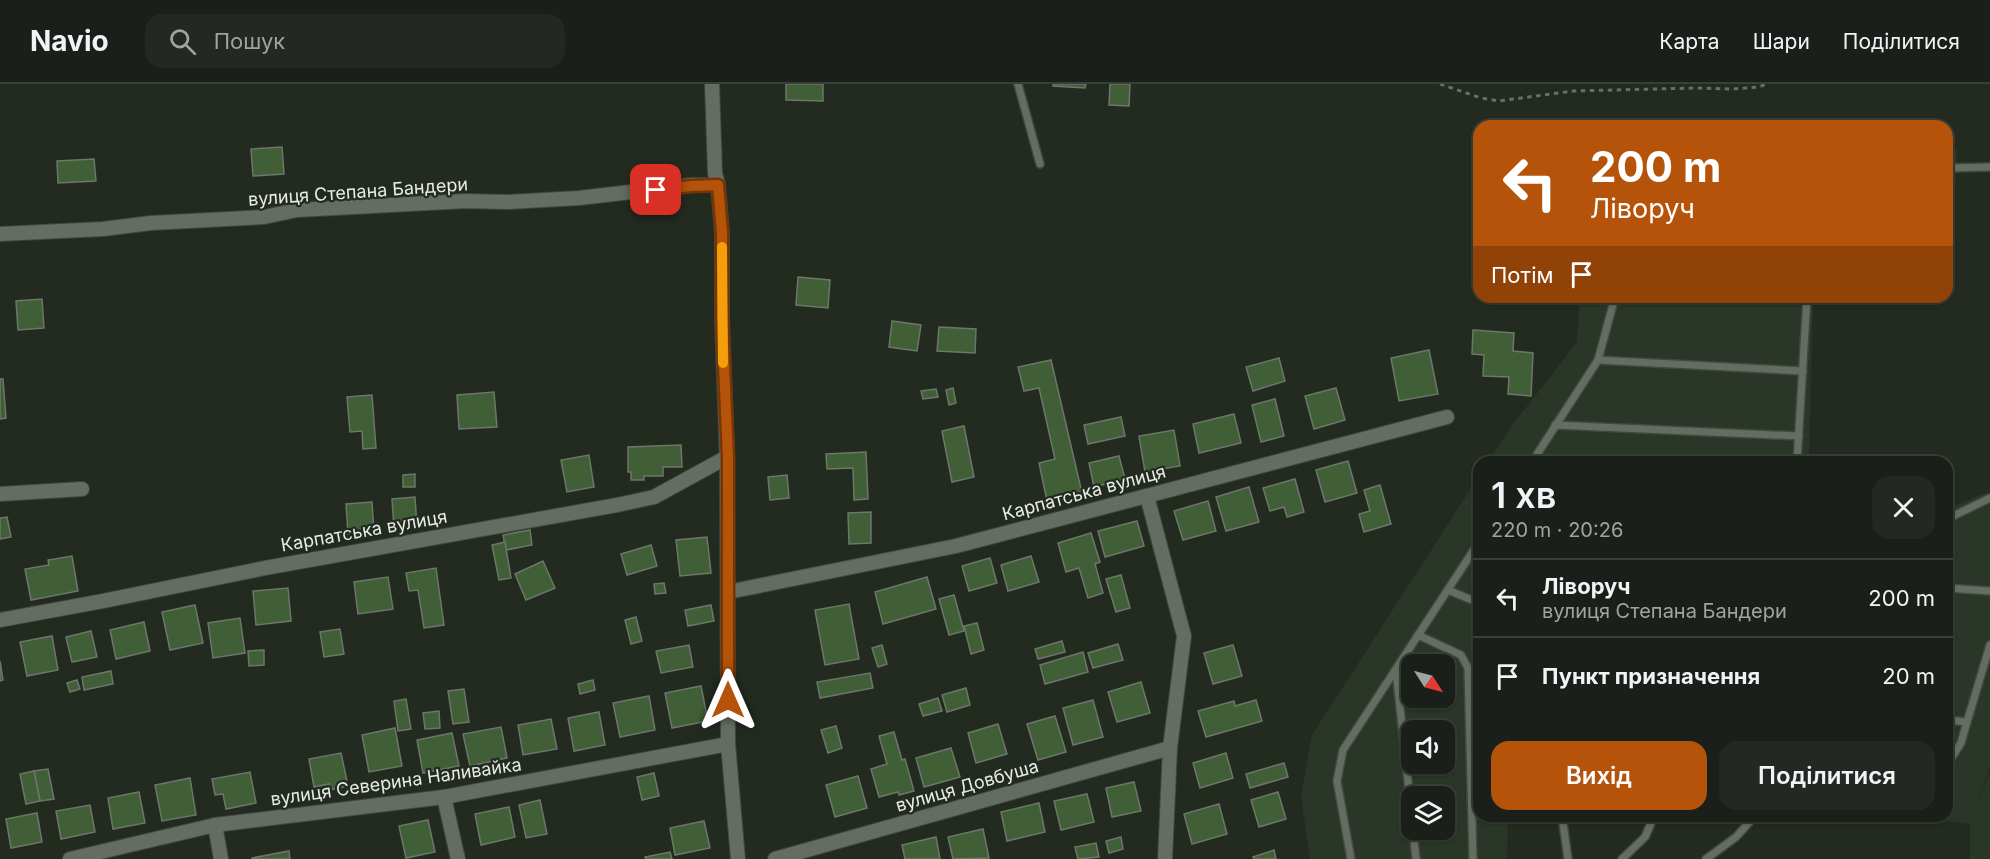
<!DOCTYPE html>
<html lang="uk">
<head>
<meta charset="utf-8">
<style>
	:root { --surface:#1a2019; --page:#232822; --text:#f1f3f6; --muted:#9fa3a2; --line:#383e38; --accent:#b45309 }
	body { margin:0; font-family:Inter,sans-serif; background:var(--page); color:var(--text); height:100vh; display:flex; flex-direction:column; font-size:22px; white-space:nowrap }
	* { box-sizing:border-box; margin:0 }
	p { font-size:20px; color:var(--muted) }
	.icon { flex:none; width:33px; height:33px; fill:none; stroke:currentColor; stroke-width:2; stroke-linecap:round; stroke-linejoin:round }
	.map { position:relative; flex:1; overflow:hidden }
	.drawer { position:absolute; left:1473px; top:372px; width:480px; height:366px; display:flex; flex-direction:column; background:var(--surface); border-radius:18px; box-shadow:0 2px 4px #0004,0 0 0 2px var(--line) }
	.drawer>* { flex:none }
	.guide { position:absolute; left:1473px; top:36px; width:480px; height:183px; border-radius:18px; box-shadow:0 2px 4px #0004,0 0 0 2px var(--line); background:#b45309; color:#fff; overflow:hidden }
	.needle { width:39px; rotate:126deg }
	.fabs { position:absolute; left:1401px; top:570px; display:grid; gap:12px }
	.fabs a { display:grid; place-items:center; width:54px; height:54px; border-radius:12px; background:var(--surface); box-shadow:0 2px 4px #0004,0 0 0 2px var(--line); font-size:30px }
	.pin { position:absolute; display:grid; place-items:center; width:51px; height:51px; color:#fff; margin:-26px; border-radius:12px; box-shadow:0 3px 9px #0006 }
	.me { position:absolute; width:66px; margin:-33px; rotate:0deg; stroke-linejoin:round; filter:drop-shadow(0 0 4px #0008) }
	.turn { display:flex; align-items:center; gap:21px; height:126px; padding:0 18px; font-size:27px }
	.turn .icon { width:78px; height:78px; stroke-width:2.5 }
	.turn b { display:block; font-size:42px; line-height:51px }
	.then { display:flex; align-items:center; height:57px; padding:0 18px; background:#0003; gap:12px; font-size:22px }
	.round { display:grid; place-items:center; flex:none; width:63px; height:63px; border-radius:18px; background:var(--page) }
	.head { display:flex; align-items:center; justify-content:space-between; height:102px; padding:0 18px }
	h1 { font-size:36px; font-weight:600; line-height:45px }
	.button { display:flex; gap:12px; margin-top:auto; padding:12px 18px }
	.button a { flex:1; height:69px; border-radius:18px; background:var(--accent); color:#fff; font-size:24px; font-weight:600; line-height:69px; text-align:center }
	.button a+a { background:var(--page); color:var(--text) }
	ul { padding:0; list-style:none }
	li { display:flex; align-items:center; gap:18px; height:78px; padding:0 18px; border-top:2px solid var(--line) }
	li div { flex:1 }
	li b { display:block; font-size:22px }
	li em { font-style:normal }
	header { display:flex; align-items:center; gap:36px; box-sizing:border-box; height:84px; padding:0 30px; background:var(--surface); border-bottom:2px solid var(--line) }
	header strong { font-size:28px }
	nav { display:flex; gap:33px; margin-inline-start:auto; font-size:21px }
	.search { width:420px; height:54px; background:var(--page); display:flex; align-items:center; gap:15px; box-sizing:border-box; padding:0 21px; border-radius:18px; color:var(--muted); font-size:22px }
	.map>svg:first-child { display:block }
</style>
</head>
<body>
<header>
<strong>Navio</strong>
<div class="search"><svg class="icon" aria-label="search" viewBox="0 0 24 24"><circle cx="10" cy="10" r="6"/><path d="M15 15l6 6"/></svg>Пошук</div>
<nav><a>Карта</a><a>Шари</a><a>Поділитися</a></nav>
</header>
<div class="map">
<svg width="1990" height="775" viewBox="0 0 1990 775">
	<rect width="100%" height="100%" fill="#232b21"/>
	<g fill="#2a3627" fill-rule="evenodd">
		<path d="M1947,66H1957L1953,139L1947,140Z"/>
		<path d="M1580,213H1813L1809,378H1488L1514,339L1577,258Z"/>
		<path d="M1479,392V732H1508L1507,775H1310L1301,713L1312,651ZM1412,580H1444V614H1412ZM1412,646H1444V680H1412ZM1412,712H1444V746H1412Z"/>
		<path d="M1985,409L1990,412V684L1975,723L1990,687V775H1970V740L1904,732H1947V425Z"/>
	</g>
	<g fill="#405f37" stroke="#6d766a" stroke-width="1.5">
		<path d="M786,0H823V17L786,16Z"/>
		<path d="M1053,0H1086L1085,4L1053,2Z"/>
		<path d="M1110,0H1130L1129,22L1109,21Z"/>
		<path d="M282,63L284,90L253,92L251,65Z"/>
		<path d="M94,75L96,97L58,99L57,77Z"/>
		<path d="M798,193L830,196L828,224L796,221Z"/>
		<path d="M42,215L44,244L18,246L16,217Z"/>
		<path d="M892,237L921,241L917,267L889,263Z"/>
		<path d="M939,243L976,245L975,269L937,267Z"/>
		<path d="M1473,246L1514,249L1513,267L1533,269L1531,312L1508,310L1509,293L1483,292L1484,271L1472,270Z"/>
		<path d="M1429,266L1438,310L1399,317L1391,274Z"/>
		<path d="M1279,274L1285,297L1253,307L1246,283Z"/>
		<path d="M1051,276L1082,409L1047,417L1039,379L1055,375L1039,304L1024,307L1018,283Z"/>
		<path d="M0,295H3L6,334L0,335Z"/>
		<path d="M953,304L956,319L949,321L946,306Z"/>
		<path d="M1336,304L1345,336L1314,345L1305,312Z"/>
		<path d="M936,305L938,313L923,315L921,307Z"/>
		<path d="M494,308L497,343L459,345L457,311Z"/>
		<path d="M372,311L376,364L363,365L362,347L350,348L347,313Z"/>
		<path d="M1275,315L1284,352L1261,358L1252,321Z"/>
		<path d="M1234,330L1241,359L1199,369L1193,340Z"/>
		<path d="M1121,333L1125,352L1088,360L1084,341Z"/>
		<path d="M964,342L974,393L952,398L942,347Z"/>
		<path d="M1174,346L1180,382L1145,388L1139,352Z"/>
		<path d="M681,361L682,383H663V392H644V396H631V388H628V363Z"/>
		<path d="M866,368L868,415L854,416L853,384L827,385L826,370Z"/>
		<path d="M589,371L594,403L567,408L561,376Z"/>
		<path d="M1119,372L1125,395L1094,403L1089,379Z"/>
		<path d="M1348,377L1357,409L1325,418L1316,386Z"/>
		<path d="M415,390V403H403V391Z"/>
		<path d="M787,391L789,414L770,416L768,393Z"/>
		<path d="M1295,395L1304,428L1287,433L1284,423L1270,427L1263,404Z"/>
		<path d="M1380,401L1391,440L1364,448L1359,430L1370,427L1364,406Z"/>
		<path d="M1249,403L1259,438L1226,447L1216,413Z"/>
		<path d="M415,413L417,443L394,444L392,415Z"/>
		<path d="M1208,417L1216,447L1183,456L1174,427Z"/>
		<path d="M372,418L374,449L348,450L346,420Z"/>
		<path d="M871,428V459L849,460L848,429Z"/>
		<path d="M7,433L11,453L0,455V434Z"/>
		<path d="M1137,437L1144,462L1105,473L1098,447Z"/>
		<path d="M530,446L532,461L506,466L503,451Z"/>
		<path d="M1091,449L1100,478L1095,480L1103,509L1088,514L1079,484L1066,488L1058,459Z"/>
		<path d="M707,453L711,489L680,492L676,456Z"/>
		<path d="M505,458L511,494L499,496L492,461Z"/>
		<path d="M651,461L657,482L627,491L621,470Z"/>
		<path d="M72,472L78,507L31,516L25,485L49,481L48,476Z"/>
		<path d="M1031,472L1039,498L1008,507L1001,481Z"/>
		<path d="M990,474L997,499L969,507L962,482Z"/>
		<path d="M543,477L555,504L526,516L515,490Z"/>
		<path d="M436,484L444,541L424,544L418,506L409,507L406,489Z"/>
		<path d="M1121,491L1130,524L1116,528L1106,495Z"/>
		<path d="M388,493L393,525L358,530L354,498Z"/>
		<path d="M927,493L936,525L883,540L875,508Z"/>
		<path d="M664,499L666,509L655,510L654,500Z"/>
		<path d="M288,504L291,537L256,541L253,507Z"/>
		<path d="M954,511L964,547L949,551L939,515Z"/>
		<path d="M849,520L859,575L825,581L815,526Z"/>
		<path d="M195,521L203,559L170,566L162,528Z"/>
		<path d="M711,521L714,537L688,542L685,526Z"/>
		<path d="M636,533L642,557L631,560L625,536Z"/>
		<path d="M240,534L245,569L213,574L208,539Z"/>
		<path d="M144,538L150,567L116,575L110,546Z"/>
		<path d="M977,539L984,566L971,570L964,542Z"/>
		<path d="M340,545L344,570L324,573L320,548Z"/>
		<path d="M91,547L97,573L72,578L66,553Z"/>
		<path d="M52,552L58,586L27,592L20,558Z"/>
		<path d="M1062,557L1065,568L1038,575L1035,565Z"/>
		<path d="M1118,560L1123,576L1093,584L1088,569Z"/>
		<path d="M689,561L693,583L661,589L656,567Z"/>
		<path d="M882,561L887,580L878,583L872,564Z"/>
		<path d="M1233,561L1242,592L1213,600L1204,569Z"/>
		<path d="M264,566V581L249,582L248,567Z"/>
		<path d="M1083,568L1088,588L1045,600L1040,581Z"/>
		<path d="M0,577L3,596L0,597Z"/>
		<path d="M111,587L113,600L84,606L82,593Z"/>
		<path d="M870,589L873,604L820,614L817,598Z"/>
		<path d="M77,596L80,605L70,608L67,599Z"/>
		<path d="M593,596L595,606L580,610L578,600Z"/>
		<path d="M1141,598L1150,629L1117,638L1108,608Z"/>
		<path d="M701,602L708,637L672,644L665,609Z"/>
		<path d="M966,604L970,621L947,628L942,611Z"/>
		<path d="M464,605L469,638L453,640L448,607Z"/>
		<path d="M649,612L655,646L620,653L613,619Z"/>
		<path d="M938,614L942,627L923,632L919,620Z"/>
		<path d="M406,615L411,645L398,647L394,617Z"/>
		<path d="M1093,616L1103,653L1073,661L1063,624Z"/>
		<path d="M1256,616L1262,637L1206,653L1198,627L1234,617L1235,622Z"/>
		<path d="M439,627L440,644L425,645L423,629Z"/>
		<path d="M599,628L605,661L574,667L568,634Z"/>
		<path d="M1055,632L1066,668L1038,676L1027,640Z"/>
		<path d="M551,635L557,665L523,671L518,641Z"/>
		<path d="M998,640L1007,670L976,679L968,649Z"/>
		<path d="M836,642L842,664L828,669L821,646Z"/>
		<path d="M501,643L507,674L470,682L463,650Z"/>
		<path d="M395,644L402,682L369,688L362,651Z"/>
		<path d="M894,648L902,676L905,675L914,707L899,711L898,708L879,713L871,685L887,680L879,652Z"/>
		<path d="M452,649L459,682L423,689L417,656Z"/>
		<path d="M951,664L960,693L924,703L916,674Z"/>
		<path d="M341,669L348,702L330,706L329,700L314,703L309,675Z"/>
		<path d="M1226,669L1233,694L1200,704L1193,679Z"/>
		<path d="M1284,679L1288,693L1250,704L1246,690Z"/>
		<path d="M48,685L54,715L40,717L34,687Z"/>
		<path d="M34,687L40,717L26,720L20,690Z"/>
		<path d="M250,688L256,719L226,725L223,710L215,711L212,695Z"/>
		<path d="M654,689L659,712L642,716L637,693Z"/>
		<path d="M858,692L867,724L835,733L826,701Z"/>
		<path d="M190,694L196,731L162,737L155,701Z"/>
		<path d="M1134,698L1141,727L1112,733L1106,704Z"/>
		<path d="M139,708L145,739L113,745L108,714Z"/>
		<path d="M1278,708L1286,735L1259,743L1251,716Z"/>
		<path d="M1087,710L1094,738L1061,746L1054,717Z"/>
		<path d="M540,716L547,750L526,754L519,721Z"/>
		<path d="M1039,719L1045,748L1007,757L1001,728Z"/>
		<path d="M1219,720L1227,750L1192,760L1184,730Z"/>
		<path d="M90,721L95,748L61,755L56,727Z"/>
		<path d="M509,723L515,753L481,761L475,730Z"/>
		<path d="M37,729L42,758L11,764L6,735Z"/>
		<path d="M428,736L435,768L406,774L399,742Z"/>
		<path d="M704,737L710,764L675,771L670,744Z"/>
		<path d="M983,745L989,774L953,775L948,753Z"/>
		<path d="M936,753L940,775H905L902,761Z"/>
		<path d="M1121,753L1123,765L1109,769L1106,757Z"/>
		<path d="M1096,759L1099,773L1078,775L1075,763Z"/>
		<path d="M1274,766L1276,775H1254L1253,773Z"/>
		<path d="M289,767L290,775H252V774Z"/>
		<path d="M670,768L672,775H646L645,773Z"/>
	</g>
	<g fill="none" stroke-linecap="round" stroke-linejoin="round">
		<defs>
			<g id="service">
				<path d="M1018,0L1040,80"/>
				<path d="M1947,84L1990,83"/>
				<path d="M1598,276L1803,287"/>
				<path d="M1555,341L1799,352"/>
				<path d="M1532,378L1598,276L1615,213"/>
				<path d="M1797,378L1807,213"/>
				<path d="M1947,435L1990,414"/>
				<path d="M1947,504L1990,507"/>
				<path d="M1448,506L1479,519"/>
				<path d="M1418,551L1461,571L1468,584L1473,775"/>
				<path d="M1468,584L1479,586"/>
				<path d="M1396,587L1412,734"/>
				<path d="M1947,636L1967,638L1990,561"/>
				<path d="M1947,679L1949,678L1961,659L1967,638"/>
				<path d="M1562,732L1568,775"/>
				<path d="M1413,746L1416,775"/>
				<path d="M1351,775L1337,697L1343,666L1479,458"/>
				<path d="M1622,775L1645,753L1654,732"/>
				<path d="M1706,775L1736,753L1755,732"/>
			</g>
			<g id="minor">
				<path d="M712,0L715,89L718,101L722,149V236L727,373L728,660L738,775"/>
				<path d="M0,150L103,145L151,139L264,133L297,126L466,117L507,118L579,114L691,101H718"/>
				<path d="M0,410L82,405"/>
				<path d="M1147,412L1184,552L1170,664L1165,775"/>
				<path d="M728,508L956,462L1447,333"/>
				<path d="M0,536L103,517L265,484L617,421L654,413L727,373"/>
				<path d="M444,713L458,775"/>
				<path d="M215,741L221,775"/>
				<path d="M70,775L215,741L444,713L728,660"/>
				<path d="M775,775L1170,664"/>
			</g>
		</defs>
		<use href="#service" stroke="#41483f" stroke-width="10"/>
		<use href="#minor" stroke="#41483f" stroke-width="16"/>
		<path stroke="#686f66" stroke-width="3" stroke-dasharray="4.5 4.5" stroke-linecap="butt" d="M1440,0L1481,14L1499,17L1573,7L1695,4L1732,5L1759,3L1766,0"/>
		<use href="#service" stroke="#646d61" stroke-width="7"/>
		<use href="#minor" stroke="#646d61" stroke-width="14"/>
	</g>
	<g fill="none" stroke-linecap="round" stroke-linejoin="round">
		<defs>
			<path id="route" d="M656,106L691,102L718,101L722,149V236L728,373V616"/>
		</defs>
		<use href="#route" stroke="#753606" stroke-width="15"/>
		<use href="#route" stroke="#b45309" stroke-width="10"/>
		<path stroke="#f59e0b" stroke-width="10" d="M722,163L723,279"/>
	</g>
	<g text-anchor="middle" stroke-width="4.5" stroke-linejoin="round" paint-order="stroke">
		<g font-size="18" fill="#e7ece5" stroke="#232b21">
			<text transform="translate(358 108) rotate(-4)" y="6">вулиця Степана Бандери</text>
			<text transform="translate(1084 409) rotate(-15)" y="6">Карпатська вулиця</text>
			<text transform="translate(364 447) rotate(-10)" y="6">Карпатська вулиця</text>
			<text transform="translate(396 698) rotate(-8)" y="6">вулиця Северина Наливайка</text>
			<text transform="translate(967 702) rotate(-16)" y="6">вулиця Довбуша</text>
		</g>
	</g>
</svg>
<div class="fabs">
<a><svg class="needle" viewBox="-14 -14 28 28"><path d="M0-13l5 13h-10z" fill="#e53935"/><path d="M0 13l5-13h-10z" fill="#9fa3a2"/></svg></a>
<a><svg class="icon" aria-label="sound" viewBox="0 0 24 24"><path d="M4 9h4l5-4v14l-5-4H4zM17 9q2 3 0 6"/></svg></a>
<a><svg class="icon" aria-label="layers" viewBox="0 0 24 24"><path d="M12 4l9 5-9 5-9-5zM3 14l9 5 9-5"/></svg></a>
</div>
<div class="pin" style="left:656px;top:106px;background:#d93025"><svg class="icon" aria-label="arrive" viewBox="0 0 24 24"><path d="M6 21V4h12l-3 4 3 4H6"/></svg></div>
<svg class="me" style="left:728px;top:616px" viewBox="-20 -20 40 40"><path d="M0-17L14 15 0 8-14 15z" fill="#b45309" stroke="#fff" stroke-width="4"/></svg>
<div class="guide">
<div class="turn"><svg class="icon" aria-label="left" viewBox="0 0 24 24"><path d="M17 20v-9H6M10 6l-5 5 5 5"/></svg><div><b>200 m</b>Ліворуч</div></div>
<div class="then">Потім<svg class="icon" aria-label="arrive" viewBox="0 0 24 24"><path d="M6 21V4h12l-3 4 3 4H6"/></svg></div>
</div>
<section class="drawer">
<div class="head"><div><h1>1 хв</h1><p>220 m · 20:26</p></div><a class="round"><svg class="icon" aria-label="close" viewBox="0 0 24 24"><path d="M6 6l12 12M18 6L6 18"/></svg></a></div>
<ul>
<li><svg class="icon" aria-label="left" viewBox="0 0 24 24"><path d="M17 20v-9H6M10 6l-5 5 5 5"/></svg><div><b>Ліворуч</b><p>вулиця Степана Бандери</p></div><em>200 m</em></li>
<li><svg class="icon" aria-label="arrive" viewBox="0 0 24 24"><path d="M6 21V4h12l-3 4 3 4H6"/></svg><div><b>Пункт призначення</b></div><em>20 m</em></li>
</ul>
<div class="button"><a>Вихід</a><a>Поділитися</a></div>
</section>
</div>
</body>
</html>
